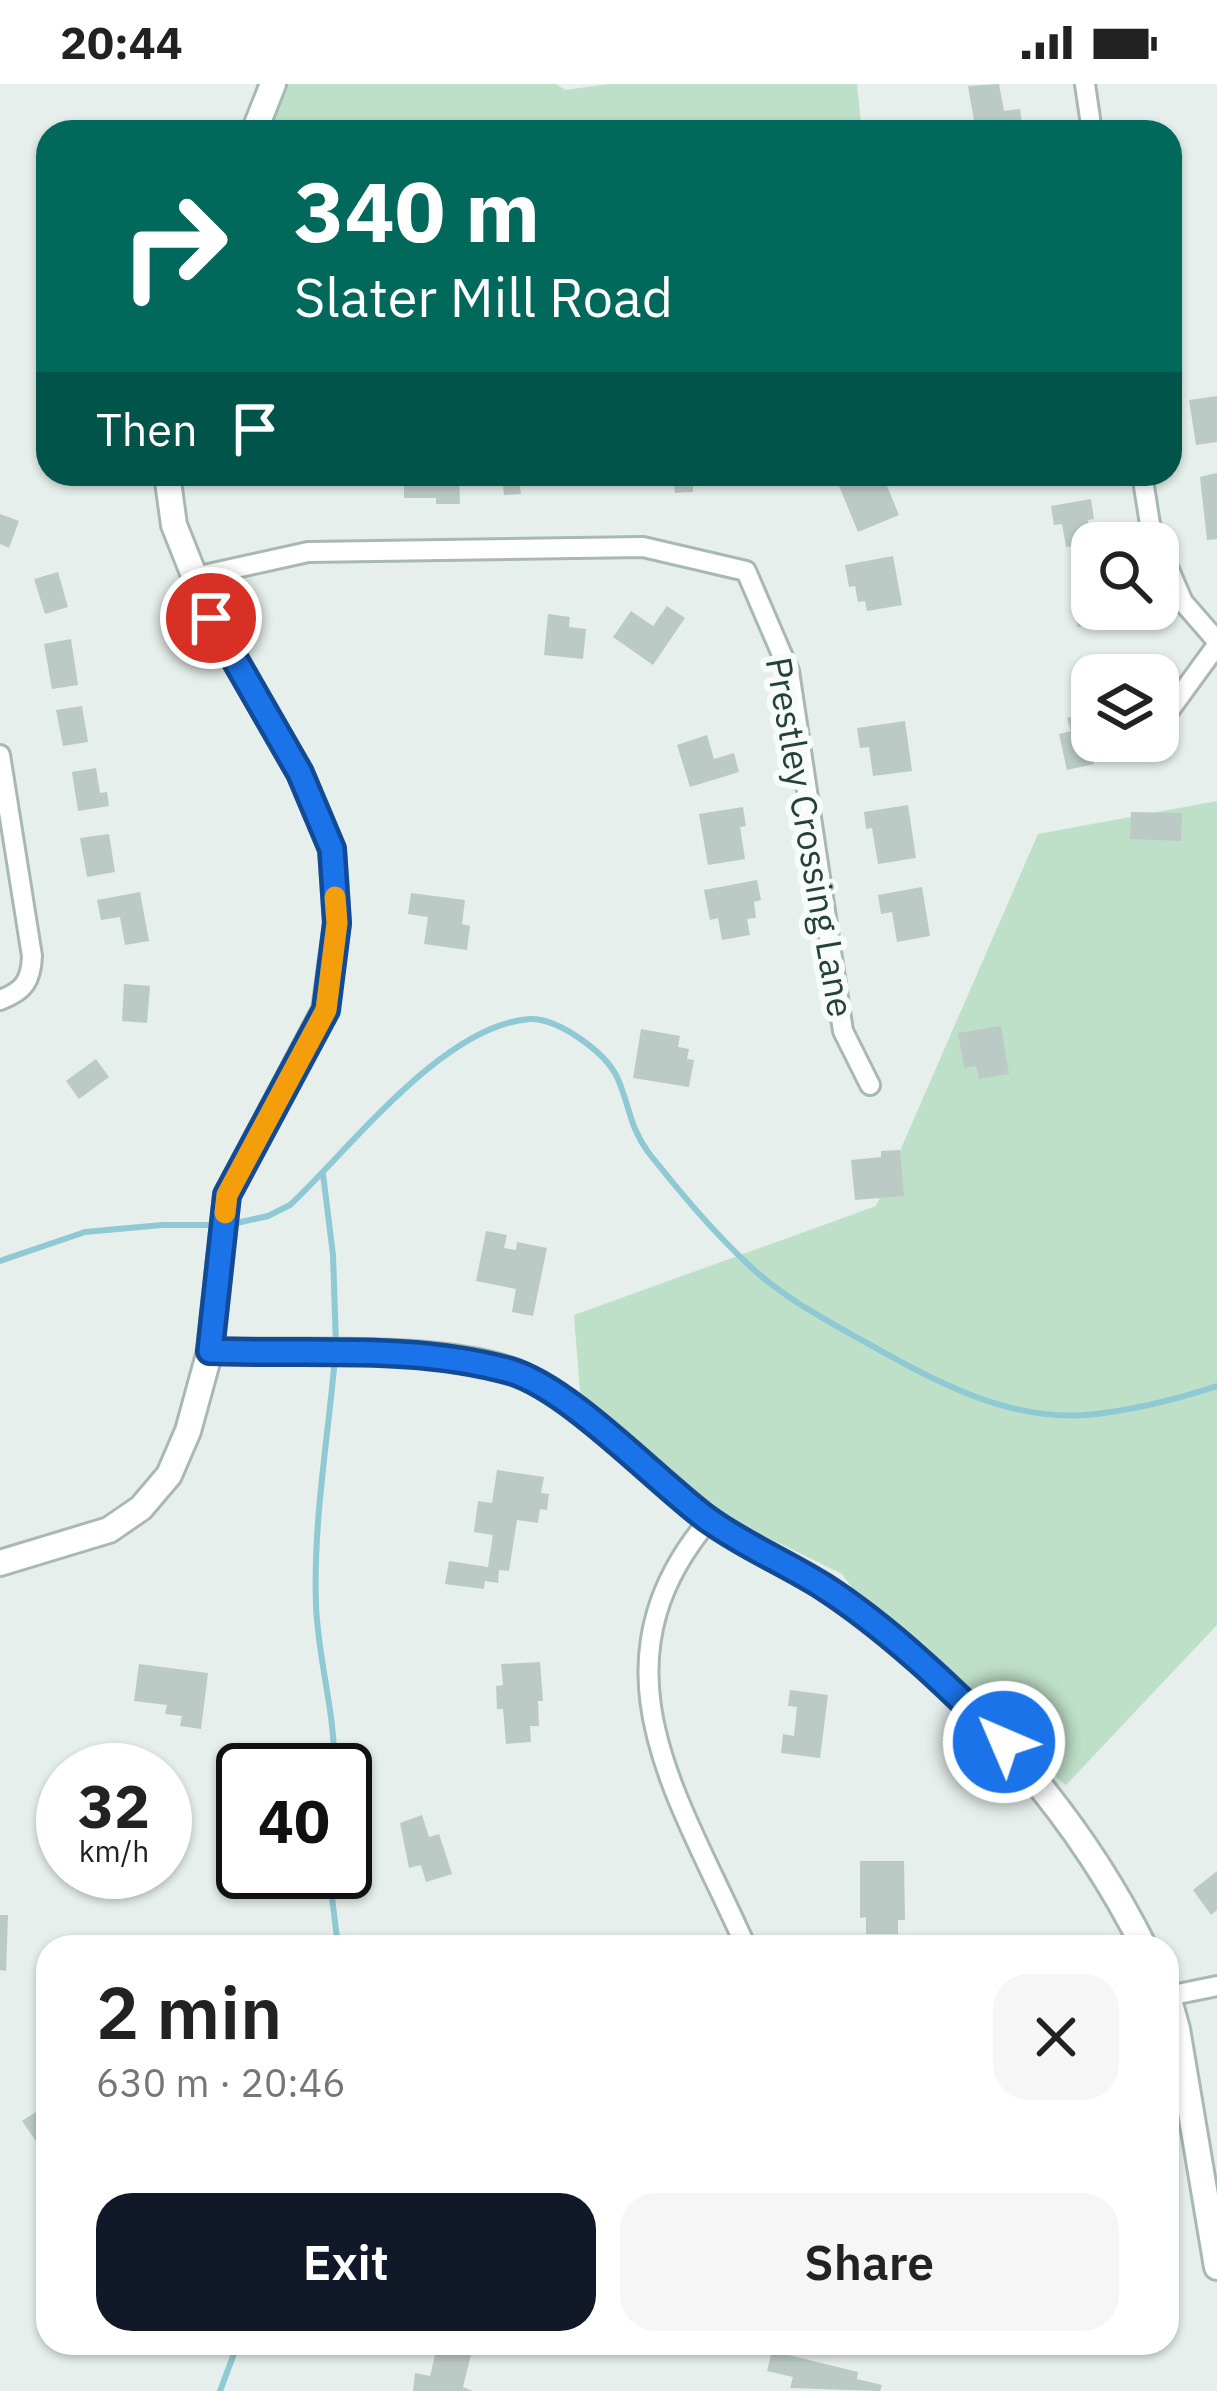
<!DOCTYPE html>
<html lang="en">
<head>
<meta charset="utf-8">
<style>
	:root { --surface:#fff; --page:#f6f6f6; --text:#222; --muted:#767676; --accent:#111827 }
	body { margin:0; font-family:"IBM Plex Sans",sans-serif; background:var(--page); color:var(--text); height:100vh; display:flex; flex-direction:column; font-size:45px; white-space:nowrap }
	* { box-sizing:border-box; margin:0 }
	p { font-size:39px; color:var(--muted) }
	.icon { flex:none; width:66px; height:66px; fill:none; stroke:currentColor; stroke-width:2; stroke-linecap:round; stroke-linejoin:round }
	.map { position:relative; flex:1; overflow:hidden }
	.drawer { position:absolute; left:36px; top:1851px; width:1143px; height:420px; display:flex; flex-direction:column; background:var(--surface); border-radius:36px; box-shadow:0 3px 9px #0004 }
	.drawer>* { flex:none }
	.top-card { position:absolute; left:36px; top:36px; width:1146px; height:366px; border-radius:36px; box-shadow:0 3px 9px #0004; background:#00695c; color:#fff; overflow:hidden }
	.controls { position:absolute; left:1071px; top:438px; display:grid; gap:24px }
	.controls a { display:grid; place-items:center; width:108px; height:108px; border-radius:24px; background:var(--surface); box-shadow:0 3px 9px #0004; font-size:60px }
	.speed { position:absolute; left:36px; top:1659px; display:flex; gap:24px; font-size:60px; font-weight:700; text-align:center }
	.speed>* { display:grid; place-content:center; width:156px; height:156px; border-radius:50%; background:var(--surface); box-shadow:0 3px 9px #0004; line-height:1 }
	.speed small { font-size:30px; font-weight:400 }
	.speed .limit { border:6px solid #111; border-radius:18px; background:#fff; color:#111 }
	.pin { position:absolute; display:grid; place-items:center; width:102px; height:102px; color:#fff; margin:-51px; border:6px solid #fff; border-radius:50%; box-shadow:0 3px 12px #0007 }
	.me { position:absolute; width:132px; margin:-66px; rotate:315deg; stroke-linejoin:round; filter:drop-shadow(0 0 9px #0008) }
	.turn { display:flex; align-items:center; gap:42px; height:252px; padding:0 60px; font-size:54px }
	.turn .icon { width:156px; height:156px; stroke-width:2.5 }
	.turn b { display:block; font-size:84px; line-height:102px }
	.then { display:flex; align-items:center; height:114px; padding:0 60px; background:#0003; gap:24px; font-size:45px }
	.round { display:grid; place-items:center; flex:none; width:126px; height:126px; border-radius:36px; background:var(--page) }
	.overview { display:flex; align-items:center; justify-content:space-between; height:204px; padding:0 60px }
	h1 { font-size:72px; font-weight:600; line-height:90px }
	.cta { display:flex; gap:24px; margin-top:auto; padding:24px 60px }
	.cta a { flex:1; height:138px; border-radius:36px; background:var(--accent); color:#fff; font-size:48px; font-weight:600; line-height:138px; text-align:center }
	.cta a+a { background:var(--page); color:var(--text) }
	.status { display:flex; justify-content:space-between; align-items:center; height:84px; padding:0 60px; background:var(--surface); direction:ltr }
	.status svg { height:33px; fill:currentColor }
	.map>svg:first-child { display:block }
</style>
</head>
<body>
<div class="status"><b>20:44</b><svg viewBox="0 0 49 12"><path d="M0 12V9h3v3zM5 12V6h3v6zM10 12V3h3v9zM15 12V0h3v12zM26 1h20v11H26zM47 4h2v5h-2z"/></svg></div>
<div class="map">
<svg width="1217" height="2307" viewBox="0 0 1217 2307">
	<rect width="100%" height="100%" fill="#e6efeb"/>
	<g fill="#bfe0c8">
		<path d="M278,0H556L565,6L609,0H857L862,48H257Z"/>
		<path d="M1217,717V1541L1066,1701L894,1563L842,1490L699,1420L582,1333L574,1231L876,1122L1038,750Z"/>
	</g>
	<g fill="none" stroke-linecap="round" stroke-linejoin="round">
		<g stroke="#8ec9d4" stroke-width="6">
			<path d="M323,1090L333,1171L336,1260"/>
			<path d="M232,1140L268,1132L290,1121C350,1065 443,941 530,935C558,934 605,968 617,993C629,1019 629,1042 648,1068C680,1108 713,1148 751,1183C782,1212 819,1232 856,1253C926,1292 1002,1337 1085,1331C1131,1327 1174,1316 1217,1302"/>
			<path d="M0,1177L85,1148L162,1141H219"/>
			<path d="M334,1686C336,1630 318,1577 316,1521C313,1438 328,1355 335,1273"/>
			<path d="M329,1788L338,1863"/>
			<path d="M220,2307L238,2259"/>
		</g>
	</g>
	<g fill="#bbcac4">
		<path d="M999,0L1004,27L1020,25L1023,46L976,48L968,2Z"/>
		<path d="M1217,312V358L1196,361L1189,316Z"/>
		<path d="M1217,389V455L1207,456L1200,393Z"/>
		<path d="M404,390H459L460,420H436V414H404Z"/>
		<path d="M502,390H552L553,398L520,402L521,410L504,411Z"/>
		<path d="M673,390H720L721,399L693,401V408L675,409Z"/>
		<path d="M854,390H882L899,431L858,448L839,402L856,395Z"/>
		<path d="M1091,415L1094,435L1088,436L1092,459L1066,463L1062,440L1054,441L1051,422Z"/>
		<path d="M0,430L19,437L9,464L0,460Z"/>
		<path d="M893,472L902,521L867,527L865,517L858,518L855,502L849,503L845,481Z"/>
		<path d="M58,488L68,523L45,530L34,495Z"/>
		<path d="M1092,495V525H1111L1114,536L1078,543L1073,520L1080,519L1076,498Z"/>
		<path d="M667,522L685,534L653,581L613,553L631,527L653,542Z"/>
		<path d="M548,530L570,533L569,543L586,545L583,575L544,571Z"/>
		<path d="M71,555L78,601L52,605L44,560Z"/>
		<path d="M82,622L88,658L63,662L56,626Z"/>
		<path d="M1083,630L1094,680L1067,686L1059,650L1071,647L1067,634Z"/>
		<path d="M905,637L912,687L873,692L869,663L860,664L857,644Z"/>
		<path d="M707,651L714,675L734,669L739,688L690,703L677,661Z"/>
		<path d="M96,684L100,709L107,708L109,722L78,727L72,688Z"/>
		<path d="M908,721L916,774L878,780L872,744L866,745L864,728Z"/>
		<path d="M743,723L746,742L740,743L745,775L708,781L699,730Z"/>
		<path d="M1131,728L1182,729L1181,757L1130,755Z"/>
		<path d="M109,750L115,788L87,793L80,754Z"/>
		<path d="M757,796L761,816L754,818L756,834L747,835L750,851L722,856L718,834L710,836L704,806Z"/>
		<path d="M922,803L930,852L897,858L892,828L881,830L878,811Z"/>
		<path d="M140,808L149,857L125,861L120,833L101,836L97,816Z"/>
		<path d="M411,809L465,816L462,840L470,842L467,866L424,860L428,833L408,830Z"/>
		<path d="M124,900L150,902L147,939L122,937Z"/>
		<path d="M1001,942L1009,990L979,995L976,982L964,984L958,949Z"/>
		<path d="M641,945L680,952L678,963L689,965L687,975L694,976L689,1003L633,994Z"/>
		<path d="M96,975L109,993L79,1015L66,997Z"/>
		<path d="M900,1066L904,1112L855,1116L851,1076L881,1073V1067Z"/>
		<path d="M486,1147L507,1151L504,1164L516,1166L517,1158L547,1164L533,1232L512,1228L516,1205L476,1197Z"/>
		<path d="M497,1386L544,1393L541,1409L549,1410L547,1426L540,1425L538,1439L517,1436L509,1487L499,1486L498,1499L485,1497L484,1505L445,1500L449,1477L488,1483L493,1451L474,1448L478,1417L492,1419Z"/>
		<path d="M540,1578L543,1617H538L539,1642H530L531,1658L506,1660L503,1625H497L496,1602L503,1601L501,1580Z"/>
		<path d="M139,1580L208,1589L201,1645L180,1642L182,1632L165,1630L167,1621L134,1617Z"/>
		<path d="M790,1606L828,1611L820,1674L781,1669L783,1650L794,1652L797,1623L788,1622Z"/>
		<path d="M422,1731L429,1753L439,1750L452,1790L426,1798L421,1781L409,1784L400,1739Z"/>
		<path d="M860,1777H904L905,1836H898V1850H866V1833L860,1834Z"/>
		<path d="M1217,1787V1826L1211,1831L1193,1806Z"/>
		<path d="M0,1831H8L6,1887L0,1886Z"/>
		<path d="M48,2020V2054L38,2060L22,2037Z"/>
		<path d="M438,2259H474L463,2303L473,2307H413L415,2289L430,2292Z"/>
		<path d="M772,2267L858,2288L857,2295L882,2301L880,2307L790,2304L793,2293L767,2287Z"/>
	</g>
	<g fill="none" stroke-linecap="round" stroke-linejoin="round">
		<defs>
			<g id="minor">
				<path d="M1085,0L1092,48"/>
				<path d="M1142,390L1150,440L1158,459"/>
				<path d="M1158,460L1183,518L1217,557"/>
				<path d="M195,493L308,468L643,463L746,487L789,587L843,947L870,1001"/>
				<path d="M1158,642L1217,561"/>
				<path d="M0,671L32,872C31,897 24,907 0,916"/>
				<path d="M709,1436C584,1584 681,1715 746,1863"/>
				<path d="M1168,1912L1217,1902"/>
			</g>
			<g id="tertiary">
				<path d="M254,48L273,0"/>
				<path d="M210,1267C293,1270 444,1259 517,1289C580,1316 649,1389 704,1432C742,1462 789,1479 829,1506C960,1598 1072,1719 1144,1863"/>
				<path d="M0,1479L109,1446L141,1424L169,1391L188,1347L210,1267L227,1111L325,926L337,839L332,765L300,689L211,534L174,441L167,390"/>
				<path d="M1167,1909L1177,1945L1217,2183"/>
			</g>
		</defs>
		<use href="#minor" stroke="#a8b8b2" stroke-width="24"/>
		<use href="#tertiary" stroke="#a8b8b2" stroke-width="30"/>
		<use href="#minor" stroke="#fff" stroke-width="18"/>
		<use href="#tertiary" stroke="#fff" stroke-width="24"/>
	</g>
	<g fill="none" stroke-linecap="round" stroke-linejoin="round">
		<defs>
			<path id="route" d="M211,534L300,689L332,765L337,839L326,926L227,1111L210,1267C308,1271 414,1260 510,1287C569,1304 654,1395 706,1434C743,1461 786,1479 824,1503C888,1544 950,1604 1004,1658"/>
		</defs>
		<use href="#route" stroke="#114b97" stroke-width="30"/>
		<use href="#route" stroke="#1a73e8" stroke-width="21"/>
		<path stroke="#f59e0b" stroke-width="21" d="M225,1129L227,1111L326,926L337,839L335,813"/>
	</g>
	<g text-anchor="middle" stroke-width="12" stroke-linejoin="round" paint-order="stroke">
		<g font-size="36" fill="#24423a" stroke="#f7fbf9">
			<text transform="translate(810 753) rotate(80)" y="13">Prestley Crossing Lane</text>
		</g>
	</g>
</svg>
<div class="controls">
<a><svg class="icon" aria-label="search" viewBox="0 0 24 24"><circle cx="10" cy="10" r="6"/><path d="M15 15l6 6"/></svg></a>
<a><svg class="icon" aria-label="layers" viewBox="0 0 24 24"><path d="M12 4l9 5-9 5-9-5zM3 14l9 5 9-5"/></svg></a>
</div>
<div class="speed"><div>32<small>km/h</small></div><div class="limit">40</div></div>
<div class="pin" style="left:211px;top:534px;background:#d93025"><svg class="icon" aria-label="arrive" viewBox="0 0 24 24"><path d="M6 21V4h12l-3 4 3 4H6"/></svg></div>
<svg class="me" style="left:1004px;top:1658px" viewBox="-20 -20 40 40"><circle r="17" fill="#1a73e8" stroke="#fff" stroke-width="3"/><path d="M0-11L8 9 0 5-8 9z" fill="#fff"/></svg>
<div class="top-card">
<div class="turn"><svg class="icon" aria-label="right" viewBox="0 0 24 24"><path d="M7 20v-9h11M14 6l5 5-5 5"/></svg><div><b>340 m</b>Slater Mill Road</div></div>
<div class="then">Then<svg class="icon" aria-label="arrive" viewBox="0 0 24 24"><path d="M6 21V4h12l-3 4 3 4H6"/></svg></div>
</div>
<section class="drawer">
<div class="overview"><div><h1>2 min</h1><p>630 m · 20:46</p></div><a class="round"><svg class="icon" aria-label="close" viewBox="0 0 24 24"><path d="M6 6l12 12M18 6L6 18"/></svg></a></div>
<div class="cta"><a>Exit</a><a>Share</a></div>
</section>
</div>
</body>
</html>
